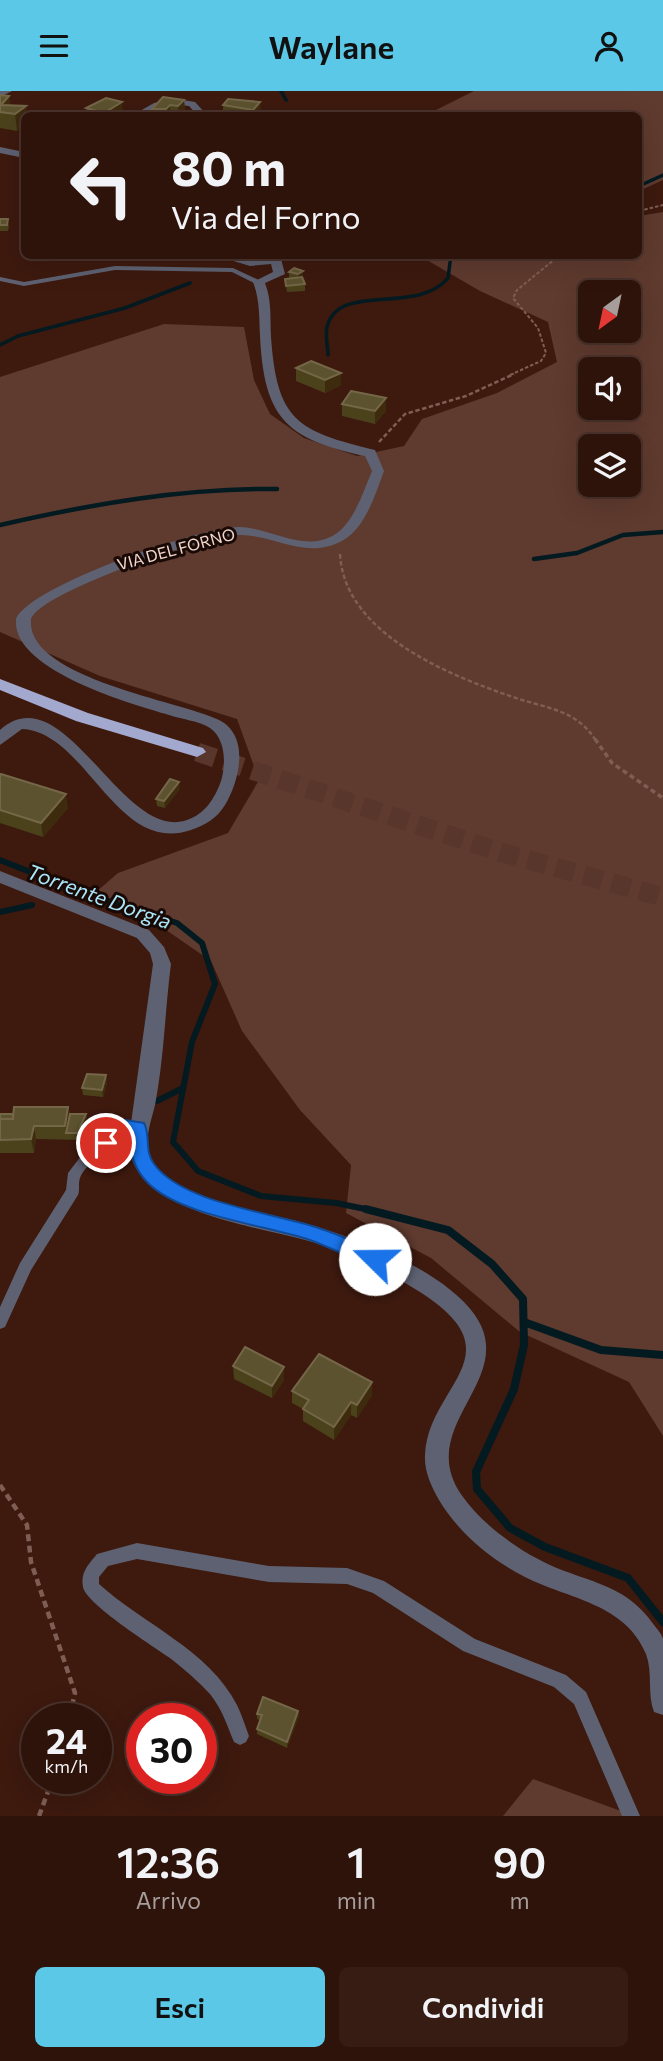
<!DOCTYPE html>
<html lang="it">
<head>
<meta charset="utf-8">
<style>
	:root { --surface:#2e130a; --page:#361c13; --text:#f1f3f6; --muted:#a79e9c; --line:#49322b; --accent:#5ac8e6 }
	body { margin:0; font-family:Commissioner,sans-serif; background:var(--page); color:var(--text); height:100vh; display:flex; flex-direction:column; font-size:26px; white-space:nowrap }
	* { box-sizing:border-box; margin:0 }
	p { font-size:23px; color:var(--muted) }
	.icon { flex:none; width:38px; height:38px; fill:none; stroke:currentColor; stroke-width:2; stroke-linecap:round; stroke-linejoin:round }
	.map { position:relative; height:1725px; overflow:hidden }
	.drawer { display:flex; flex-direction:column; background:var(--surface); flex:1 }
	.drawer>* { flex:none }
	.banner { position:absolute; left:21px; top:21px; width:621px; height:147px; border-radius:10px; box-shadow:0 7px 28px #0002,0 0 0 2px var(--line); background:#2e130a; color:var(--text); overflow:hidden }
	.needle { width:46px; rotate:213deg }
	.tools { position:absolute; left:578px; top:189px; display:grid; gap:14px }
	.tools a { display:grid; place-items:center; width:63px; height:63px; border-radius:10px; background:var(--surface); box-shadow:0 7px 28px #0002,0 0 0 2px var(--line); font-size:35px }
	.speed { position:absolute; left:21px; top:1612px; display:flex; gap:14px; font-size:35px; font-weight:700; text-align:center }
	.speed>* { display:grid; place-content:center; width:91px; height:91px; border-radius:50%; background:var(--surface); box-shadow:0 7px 28px #0002,0 0 0 2px var(--line); line-height:1 }
	.speed small { font-size:18px; font-weight:400 }
	.speed .limit { border:10px solid #d22; background:#fff; color:#111 }
	.pin { position:absolute; display:grid; place-items:center; width:60px; height:60px; color:#fff; margin:-30px; border:4px solid #fff; border-radius:50%; box-shadow:0 2px 7px #0007 }
	.me { position:absolute; width:77px; margin:-38px; rotate:292deg; stroke-linejoin:round; filter:drop-shadow(0 0 5px #0008) }
	.turn { display:flex; align-items:center; gap:24px; height:147px; padding:0 35px; font-size:32px }
	.turn .icon { width:91px; height:91px; stroke-width:2.5 }
	.turn b { display:block; font-size:49px; line-height:60px }
	.eta { display:flex; justify-content:space-evenly; align-items:center; height:119px; text-align:center }
	.eta b { font-size:42px; font-weight:600; line-height:49px }
	.action { display:flex; gap:14px; margin-top:auto; padding:14px 35px }
	.action a { flex:1; height:80px; border-radius:10px; background:var(--accent); color:#111; font-size:28px; font-weight:600; line-height:80px; text-align:center }
	.action a+a { background:var(--page); color:var(--text) }
	header { display:flex; justify-content:space-between; align-items:center; height:91px; padding:0 35px; background:var(--accent); color:#111; font-size:32px; font-weight:600 }
	.map>svg:first-child { display:block }
</style>
</head>
<body>
<header><svg class="icon" aria-label="menu" viewBox="0 0 24 24"><path d="M4 6h16M4 12h16M4 18h16"/></svg>Waylane<svg class="icon" aria-label="person" viewBox="0 0 24 24"><circle cx="12" cy="8" r="4"/><path d="M4 21q1-7 8-7t8 7"/></svg></header>
<div class="map">
<svg width="663" height="1725" viewBox="0 0 663 1725">
	<rect width="100%" height="100%" fill="#3d190e"/>
	<g fill="#5f3a2e" fill-rule="evenodd">
		<path d="M474,0H663V89L639,100V24H426Z"/>
		<path d="M663,121V1345L629,1291L520,1241L431,1167L346,1122L351,1074L300,1019L242,940L211,870L153,830L96,801L118,782L228,742L259,689L237,628L100,585L0,541V286L164,233L244,236L254,289L270,323L304,347L357,365L404,355L422,328L497,302L557,271L548,231L480,200L420,165L639,164V125ZM590,201H628V240H590ZM590,278H628V317H590ZM590,355H628V394H590Z"/>
		<path d="M533,1688L621,1720L623,1725H503Z"/>
	</g>
	<g fill="none" stroke-linecap="round" stroke-linejoin="round">
		<g stroke="#031a21" stroke-width="3.5">
			<path d="M281,0L286,9"/>
			<path d="M639,95L663,84"/>
			<path d="M0,254L18,245L125,217L190,192"/>
			<path d="M328,264C328,256 325,244 327,236C338,190 417,225 448,187L451,164"/>
		</g>
		<g stroke="#031a21" stroke-width="4.5">
			<path d="M0,434C92,413 183,397 277,398"/>
			<path d="M534,468L577,462L623,444L663,441"/>
		</g>
		<g stroke="#031a21" stroke-width="6">
			<path d="M0,769L83,802L177,832L202,852L215,893L192,951L173,1051L198,1080L261,1105L336,1112L375,1120"/>
			<path d="M0,821L32,814"/>
			<path d="M157,1010L183,997"/>
		</g>
		<g stroke="#031a21" stroke-width="8">
			<path d="M366,1118L448,1139L492,1173L523,1208L524,1254L514,1298L476,1381L477,1398L510,1437L545,1456L628,1487L663,1531"/>
			<path d="M524,1231L601,1259L663,1264"/>
		</g>
		<path stroke="#58362b" stroke-width="19" stroke-dasharray="19 10" stroke-linecap="butt" d="M197,661L500,761L663,806"/>
		<g stroke="#7e5e54" stroke-width="2" stroke-dasharray="3.5 2" stroke-linecap="butt">
			<path d="M639,120L663,114"/>
			<path d="M510,284L541,270L546,262L538,237L513,207L517,199L560,164"/>
		</g>
		<g stroke="#7e5e54" stroke-width="2.5" stroke-dasharray="4.5 2.5" stroke-linecap="butt">
			<path d="M379,351L405,323L466,305L514,283"/>
			<path d="M340,463C344,542 448,584 513,606C544,617 577,618 596,650"/>
		</g>
		<path stroke="#7e5e54" stroke-width="3.5" stroke-dasharray="5 3.5" stroke-linecap="butt" d="M595,648L612,672L663,707"/>
		<g stroke="#7e5e54" stroke-width="4.5" stroke-dasharray="7 4.5" stroke-linecap="butt">
			<path d="M0,1394L27,1434L31,1471L75,1602L69,1628"/>
			<path d="M39,1725L53,1687"/>
		</g>
		<g fill="#5e6171" fill-rule="evenodd">
			<path d="M115,175L233,177L263,191L256,193L232,181L115,179L24,195L0,190V186L24,191Z"/>
			<path d="M125,1031L143,1033L145,1037L143,1041H127L122,1045C111,1055 85,1073 80,1087C78,1092 80,1098 78,1104L31,1179L5,1236L0,1238V1216L20,1172L66,1099L68,1082L81,1065L112,1037Z"/>
			<path d="M137,1452L269,1475L347,1477L384,1490L475,1548L566,1584L586,1601L640,1725H622L574,1613L554,1596L463,1560L373,1502L347,1493L269,1491L137,1468L108,1475L99,1486V1493C143,1533 209,1559 237,1614C242,1624 245,1635 249,1645L246,1651L240,1654L234,1651C227,1634 222,1618 210,1603C198,1590 184,1578 170,1567C153,1555 86,1513 83,1496C80,1481 89,1473 97,1463Z"/>
		</g>
		<g fill="#5e6171" fill-rule="evenodd">
			<path d="M0,0H12L0,6Z"/>
			<path d="M177,8L195,11L207,24H197L189,15C179,14 169,13 160,16C149,19 144,25 133,24L154,12Z"/>
			<path d="M0,56L24,61V67L0,62Z"/>
			<path d="M269,164H280L285,183L265,192C272,210 270,227 271,246C277,329 296,340 375,359L384,380C375,404 365,439 340,451C304,468 277,445 241,444C210,443 40,501 31,528C25,587 180,610 219,629C251,645 239,691 225,714C217,727 206,734 191,739C116,765 87,641 22,638L0,654V639C64,581 122,752 187,729C205,723 215,707 221,690C226,674 226,648 210,637C199,630 181,628 169,624C131,613 11,579 16,528C29,495 203,435 240,436C272,437 303,462 334,444C354,432 363,401 372,380L365,365C285,348 264,326 260,245C259,226 260,209 253,191L273,181L271,173L250,175L227,168L232,165L250,169Z"/>
			<path d="M0,780L149,839L164,856L171,873C165,919 164,968 155,1014C151,1031 145,1045 149,1062C159,1105 257,1120 293,1129C312,1134 331,1140 350,1147C389,1161 434,1181 464,1211C535,1283 408,1331 463,1406C482,1432 510,1453 538,1468C582,1492 623,1489 654,1534C657,1538 662,1543 663,1548C663,1566 663,1604 663,1624L654,1621C647,1603 653,1582 646,1563C625,1512 568,1508 525,1486C491,1469 458,1441 439,1409C431,1395 424,1380 425,1364C428,1293 522,1263 415,1198C385,1179 353,1164 319,1153C264,1135 138,1125 128,1054L153,873L150,862L137,847L0,792Z"/>
		</g>
		<path fill="#a2a8ce" fill-rule="evenodd" d="M0,588L88,622L203,657L206,661L197,666L76,630L0,599Z"/>
	</g>
	<g fill="#4b421c">
		<path d="M0,4L9,5L10,14L26,15L17,40L0,37Z"/>
		<path d="M228,8L261,23L259,24H223V14Z"/>
		<path d="M184,9L185,20L180,24H152V18Z"/>
		<path d="M86,17L123,23L120,24H86Z"/>
		<path d="M0,128L9,134L8,140H0Z"/>
		<path d="M229,164H263L260,170Z"/>
		<path d="M303,180L302,187L305,193V200L287,201L285,188L289,187V181Z"/>
		<path d="M296,277L341,282V294L325,302L296,290Z"/>
		<path d="M342,313L386,320L375,333L342,325Z"/>
		<path d="M0,683L68,717L43,746L0,732Z"/>
		<path d="M180,698L165,717L157,715L156,708Z"/>
		<path d="M106,984L107,992L103,1006L83,1004L82,997Z"/>
		<path d="M68,1016L70,1023H86L87,1030L83,1040L84,1049L36,1048L34,1062H0V1023H13Z"/>
		<path d="M233,1275L284,1276V1289L272,1307L234,1288Z"/>
		<path d="M292,1300L372,1304L357,1327L351,1324L334,1349L303,1330V1318L292,1312Z"/>
		<path d="M298,1620L299,1625L287,1657L257,1643V1638L260,1629L257,1628V1623Z"/>
	</g>
	<g fill="#3e2b0e">
		<path d="M9,5L11,22L1,14Z"/>
		<path d="M184,9L185,20L180,24H178V15Z"/>
		<path d="M122,11L123,23L120,24H104V22Z"/>
		<path d="M260,11L261,23L259,24H253V19Z"/>
		<path d="M170,14V24H166V18Z"/>
		<path d="M26,15L27,24H24V33L17,40L15,23Z"/>
		<path d="M303,180V186L298,190V183Z"/>
		<path d="M341,282V294L325,302V289Z"/>
		<path d="M386,307V320L375,333V320Z"/>
		<path d="M179,691L180,698L165,717L164,710Z"/>
		<path d="M66,703L68,717L43,746L41,732Z"/>
		<path d="M106,984L107,992L103,1006L102,999Z"/>
		<path d="M68,1016L71,1030L66,1042L65,1035Z"/>
		<path d="M86,1023L87,1030L82,1043L80,1036Z"/>
		<path d="M34,1035L36,1048L34,1062L31,1048Z"/>
		<path d="M284,1276V1289L272,1307V1295Z"/>
		<path d="M372,1291V1304L357,1327V1314Z"/>
		<path d="M351,1311V1324L334,1349V1336Z"/>
		<path d="M298,1620L299,1625L287,1657V1651Z"/>
	</g>
	<g fill="#5d522f" stroke="#746748" stroke-width="2">
		<path d="M0,4L9,5L1,14L26,15L15,23L0,21Z"/>
		<path d="M163,6L184,9L178,15L170,14L166,18H152Z"/>
		<path d="M106,7L122,11L104,22L86,17Z"/>
		<path d="M228,8L260,11L253,19L223,14Z"/>
		<path d="M0,128H8L7,134H0Z"/>
		<path d="M294,177L303,180L298,183L289,181Z"/>
		<path d="M302,186L305,193L286,195L285,188Z"/>
		<path d="M311,270L341,282L325,289L296,277Z"/>
		<path d="M351,300L386,307L375,320L342,313Z"/>
		<path d="M0,683H1L66,703L41,732L0,719Z"/>
		<path d="M170,688L179,691L164,710L156,708Z"/>
		<path d="M87,983L106,984L102,999L82,997Z"/>
		<path d="M14,1016H68L65,1035H34L31,1048L0,1049V1028H13Z"/>
		<rect x="0" y="1023" width="13" height="5"/>
		<path d="M70,1023H86L80,1036L83,1042H66Z"/>
		<path d="M245,1256L284,1276L272,1295L233,1275Z"/>
		<path d="M319,1263L372,1291L357,1314L351,1311L334,1336L303,1318L309,1309L292,1300Z"/>
		<path d="M263,1606L298,1620L287,1651L257,1638L262,1624L257,1623Z"/>
	</g>
	<path fill="#1a73e8" stroke="#114b97" stroke-width="2" d="M125,1029L144,1032C151,1045 144,1060 154,1073C181,1111 268,1121 312,1135C336,1142 359,1153 382,1162L385,1168L382,1173L375,1176C353,1168 332,1157 310,1149C266,1134 181,1125 148,1092C134,1078 130,1062 129,1043L112,1056H99L97,1052L119,1031Z"/>
	<g text-anchor="middle" stroke-width="6" stroke-linejoin="round" paint-order="stroke">
		<g font-size="16" fill="#f0d7cf" stroke="#190905">
			<text transform="translate(176 458) rotate(-15)" y="6">VIA DEL FORNO</text>
		</g>
		<g font-size="21" font-style="italic" fill="#aae7fa" stroke="#190905">
			<text transform="translate(99 806) rotate(20)" y="7">Torrente Dorgia</text>
		</g>
	</g>
</svg>
<div class="tools">
<a><svg class="needle" viewBox="-14 -14 28 28"><path d="M0-13l5 13h-10z" fill="#e53935"/><path d="M0 13l5-13h-10z" fill="#a79e9c"/></svg></a>
<a><svg class="icon" aria-label="sound" viewBox="0 0 24 24"><path d="M4 9h4l5-4v14l-5-4H4zM17 9q2 3 0 6"/></svg></a>
<a><svg class="icon" aria-label="layers" viewBox="0 0 24 24"><path d="M12 4l9 5-9 5-9-5zM3 14l9 5 9-5"/></svg></a>
</div>
<div class="speed"><div>24<small>km/h</small></div><div class="limit">30</div></div>
<div class="pin" style="left:106px;top:1052px;background:#d93025"><svg class="icon" aria-label="arrive" viewBox="0 0 24 24"><path d="M6 21V4h12l-3 4 3 4H6"/></svg></div>
<svg class="me" style="left:375px;top:1168px" viewBox="-20 -20 40 40"><circle r="19" fill="#fff"/><path d="M0-13L10 11 0 6-10 11z" fill="#1a73e8"/></svg>
<div class="banner">
<div class="turn"><svg class="icon" aria-label="left" viewBox="0 0 24 24"><path d="M17 20v-9H6M10 6l-5 5 5 5"/></svg><div><b>80 m</b>Via del Forno</div></div>
</div>
</div>
<section class="drawer">
<div class="eta">
<div><b>12:36</b><p>Arrivo</p></div>
<div><b>1</b><p>min</p></div>
<div><b>90</b><p>m</p></div>
</div>
<div class="action"><a>Esci</a><a>Condividi</a></div>
</section>
</body>
</html>
